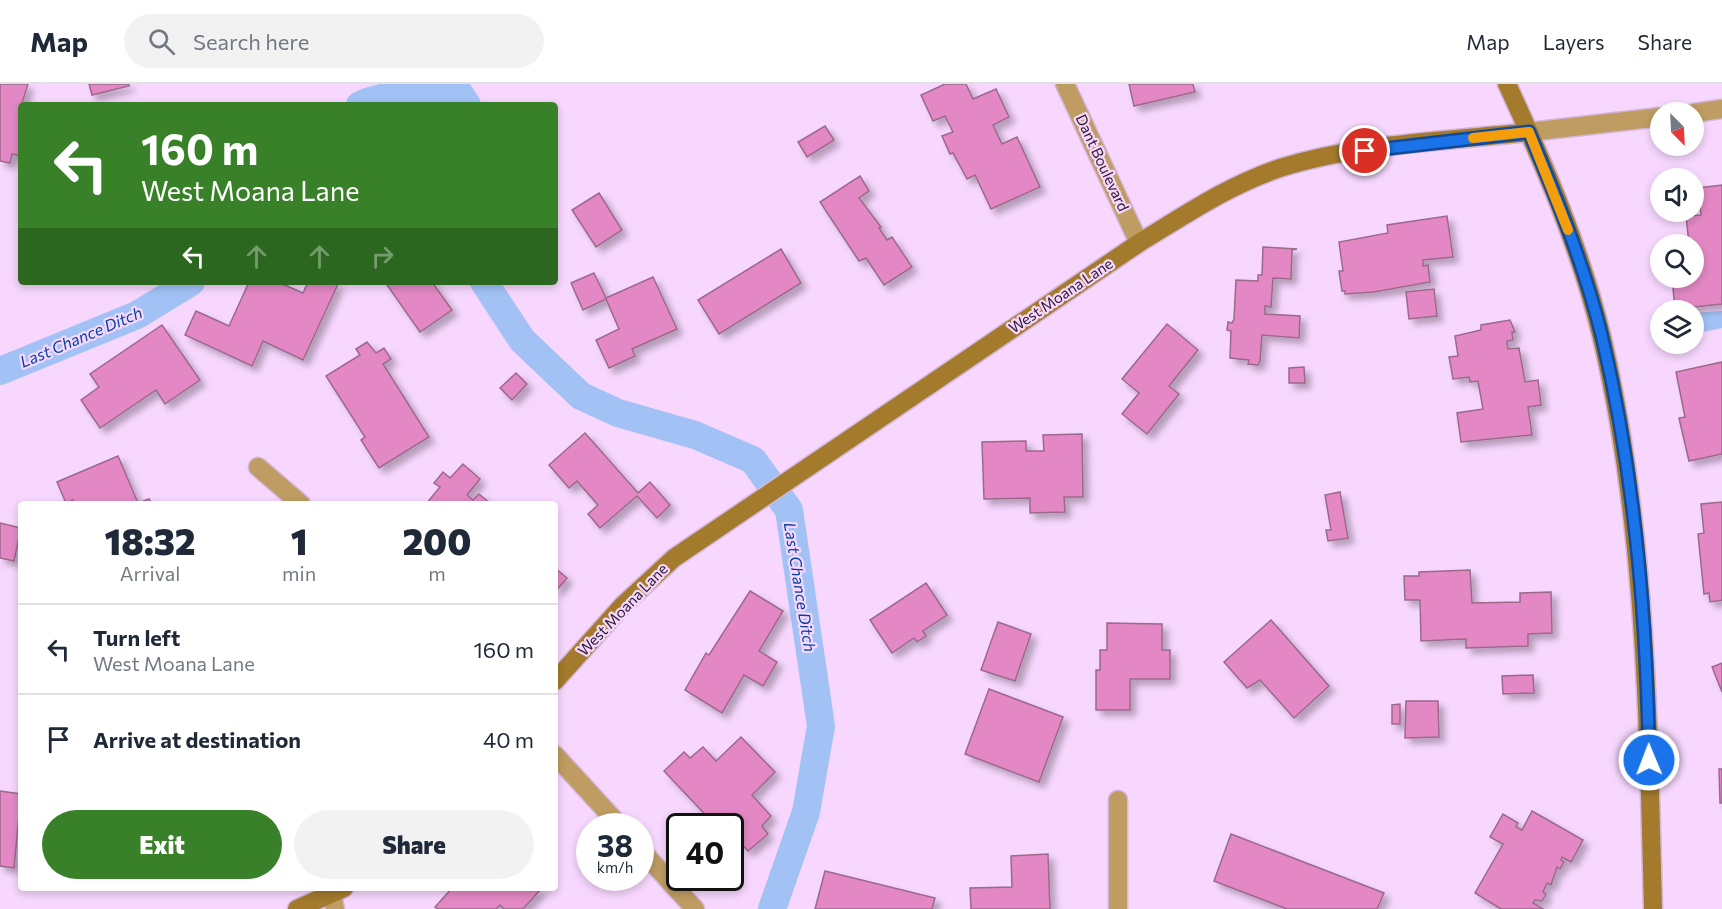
<!DOCTYPE html>
<html lang="en">
<head>
<meta charset="utf-8">
<style>
	:root { --surface:#fff; --page:#f2f2f3; --text:#1f2937; --muted:#747a83; --line:#e0e1e3; --accent:#388128 }
	body { margin:0; font-family:Commissioner,sans-serif; background:var(--page); color:var(--text); height:100vh; display:flex; flex-direction:column; font-size:22px; white-space:nowrap }
	* { box-sizing:border-box; margin:0 }
	p { font-size:20px; color:var(--muted) }
	.icon { flex:none; width:33px; height:33px; fill:none; stroke:currentColor; stroke-width:2; stroke-linecap:round; stroke-linejoin:round }
	.map { position:relative; flex:1; overflow:hidden }
	.side { position:absolute; left:18px; top:417px; width:540px; height:390px; display:flex; flex-direction:column; background:var(--surface); border-radius:6px; box-shadow:0 3px 9px #0003 }
	.side>* { flex:none }
	.guide { position:absolute; left:18px; top:18px; width:540px; height:183px; border-radius:6px; box-shadow:0 3px 9px #0003; background:#388128; color:#fff; overflow:hidden }
	.needle { width:39px; rotate:156deg }
	.tools { position:absolute; left:1650px; top:18px; display:grid; gap:12px }
	.tools a { display:grid; place-items:center; width:54px; height:54px; border-radius:50%; background:var(--surface); box-shadow:0 3px 9px #0003; font-size:30px }
	.speed { position:absolute; left:576px; top:729px; display:flex; gap:12px; font-size:30px; font-weight:700; text-align:center }
	.speed>* { display:grid; place-content:center; width:78px; height:78px; border-radius:50%; background:var(--surface); box-shadow:0 3px 9px #0003; line-height:1 }
	.speed small { font-size:15px; font-weight:400 }
	.speed .limit { border:3px solid #111; border-radius:9px; background:#fff; color:#111 }
	.pin { position:absolute; display:grid; place-items:center; width:51px; height:51px; color:#fff; margin:-26px; border:3px solid #fff; border-radius:50%; box-shadow:0 2px 6px #0007 }
	.me { position:absolute; width:66px; margin:-33px; rotate:359deg; stroke-linejoin:round; filter:drop-shadow(0 0 4px #0008) }
	.turn { display:flex; align-items:center; gap:21px; height:126px; padding:0 24px; font-size:27px }
	.turn .icon { width:78px; height:78px; stroke-width:2.5 }
	.turn b { display:block; font-size:42px; line-height:51px }
	.lanes { display:flex; align-items:center; height:57px; padding:0 24px; background:#0003; justify-content:center; gap:30px; direction:ltr }
	.lanes .off { opacity:.35 }
	.eta { display:flex; justify-content:space-evenly; align-items:center; height:102px; text-align:center }
	.eta b { font-size:36px; font-weight:800; line-height:42px }
	.primary-button { display:flex; gap:12px; margin-top:auto; padding:12px 24px }
	.primary-button a { flex:1; height:69px; border-radius:36px; background:var(--accent); color:#fff; font-size:24px; font-weight:800; line-height:69px; text-align:center }
	.primary-button a+a { background:var(--page); color:var(--text) }
	ul { padding:0; list-style:none }
	li { display:flex; align-items:center; gap:18px; height:90px; padding:0 24px; border-top:2px solid var(--line) }
	li div { flex:1 }
	li b { display:block; font-size:22px }
	li em { font-style:normal }
	header { display:flex; align-items:center; gap:36px; box-sizing:border-box; height:84px; padding:0 30px; background:var(--surface); border-bottom:2px solid var(--line) }
	header strong { font-size:28px }
	nav { display:flex; gap:33px; margin-inline-start:auto; font-size:21px }
	.search { width:420px; height:54px; background:var(--page); display:flex; align-items:center; gap:15px; box-sizing:border-box; padding:0 21px; border-radius:33px; color:var(--muted); font-size:22px }
	.map>svg:first-child { display:block }
</style>
</head>
<body>
<header>
<strong>Map</strong>
<div class="search"><svg class="icon" aria-label="search" viewBox="0 0 24 24"><circle cx="10" cy="10" r="6"/><path d="M15 15l6 6"/></svg>Search here</div>
<nav><a>Map</a><a>Layers</a><a>Share</a></nav>
</header>
<div class="map">
<svg width="1722" height="825" viewBox="0 0 1722 825">
	<defs>
		<filter id="shadow"><feDropShadow dx="5.5" dy="5.5" stdDeviation="3" flood-color="#0004"/></filter>
	</defs>
	<rect width="100%" height="100%" fill="#f7d7fe"/>
	<path fill="#a2c2f6" d="M1722,227V244L1694,250V229Z"/>
	<g fill="none" stroke-linecap="round" stroke-linejoin="round">
		<g stroke="#a2c2f6" stroke-width="28">
			<path d="M360,21C391,7 426,10 460,10L467,21"/>
			<path d="M484,198L522,256L581,312L618,329L695,351L753,376L789,426L821,642L806,728L772,825"/>
			<path d="M0,287L137,231L191,198"/>
		</g>
	</g>
	<g fill="#e388c5" stroke="#9c698a" stroke-width="1.5" filter="url(#shadow)">
		<path d="M0,0H28L22,19L31,21H21V72L12,70L10,79L0,77Z"/>
		<path d="M89,0H129V2L92,11Z"/>
		<path d="M945,0H966L973,15L996,5L1009,33L993,41L1002,60L1017,53L1040,103L991,125L975,91L967,95L953,69L950,70L942,52L953,48L945,32L933,37L921,11Z"/>
		<path d="M1129,0H1193L1195,8L1134,22Z"/>
		<path d="M825,42L834,56L807,73L798,58Z"/>
		<path d="M860,92L869,107L859,114L881,143L879,144L887,156L892,153L912,183L884,201L866,174L859,177L820,118Z"/>
		<path d="M1722,101V220L1675,225L1672,194H1694V160H1689L1686,132L1701,131L1698,104Z"/>
		<path d="M599,109L622,146L596,163L572,126Z"/>
		<path d="M1447,132L1453,173L1423,176V182L1428,181L1430,198L1374,208L1345,210V207H1342L1339,187H1343L1339,158L1388,149L1387,141Z"/>
		<path d="M1263,163L1297,165L1292,166L1291,195L1273,194L1271,223L1265,222V230L1300,232L1299,254L1262,251L1260,277L1258,281L1248,280L1249,276L1230,274L1231,247L1227,246L1228,238L1232,239L1234,235L1236,196L1258,197V191H1262Z"/>
		<path d="M781,165L801,199L719,250L698,216Z"/>
		<path d="M594,189L606,214L653,193L677,245L632,265L635,272L609,284L596,256L619,245L606,215L583,226L571,199Z"/>
		<path d="M249,198H278L303,209L308,198L338,200L303,276L263,257L252,282L185,251L196,227L229,242Z"/>
		<path d="M385,198H432L452,226L420,248Z"/>
		<path d="M1434,205L1437,232L1409,235L1406,208Z"/>
		<path d="M1510,236L1515,248H1512L1513,256L1507,257L1508,265L1519,264L1525,298L1538,296L1541,321L1528,323L1532,351L1461,358L1457,329L1483,325L1478,297L1470,298L1469,293L1453,295L1449,273L1458,272L1455,252L1481,246V241Z"/>
		<path d="M1167,240L1198,266L1169,302L1179,310L1147,350L1122,330L1139,309L1122,295Z"/>
		<path d="M162,241L200,296L165,320L156,306L100,344L81,316L99,303L90,290Z"/>
		<path d="M367,258L376,269L384,264L391,275L383,280L429,353L379,384L361,356L365,353L326,292L360,271L356,265Z"/>
		<path d="M1722,278V370L1689,377L1679,334L1685,333L1676,288Z"/>
		<path d="M1304,283L1305,299H1289V284Z"/>
		<path d="M516,289L527,300L512,316L500,304Z"/>
		<path d="M585,349L638,409L650,398L670,421L657,434L637,412L600,444L588,430L598,421L577,397L569,404L549,381Z"/>
		<path d="M1082,350L1083,413H1064L1065,428L1030,429V414L984,415L982,358L1026,357V367H1044L1043,351Z"/>
		<path d="M118,372L138,419L149,415L152,420H75L73,416L66,419L57,398Z"/>
		<path d="M463,380L480,395L467,411L473,416L479,410L491,420H426L440,403L434,399L443,388L450,394Z"/>
		<path d="M1340,408L1348,454L1328,457L1326,446H1331L1325,411Z"/>
		<path d="M1722,418V516L1710,518L1709,509L1704,510L1698,450L1704,449L1701,420Z"/>
		<path d="M0,439L21,444L14,477L0,474Z"/>
		<path d="M555,484L567,494L555,508Z"/>
		<path d="M1470,486L1472,519L1520,518V509L1551,508L1552,549L1528,550V562L1466,564V555L1421,557L1420,516H1405L1404,492H1419V488Z"/>
		<path d="M926,499L947,531L923,547L926,552L917,558L914,554L892,569L870,536Z"/>
		<path d="M750,507L783,527L759,567L777,578L763,602L744,591L722,629L685,606L706,569L709,571Z"/>
		<path d="M1271,536L1329,602L1294,634L1260,596L1247,604L1224,578Z"/>
		<path d="M998,538L1031,550L1015,597L981,586Z"/>
		<path d="M1107,539L1162,540V566H1170V595H1130V626H1096V586H1100V566H1107Z"/>
		<path d="M1722,579V608L1712,583Z"/>
		<path d="M1533,591L1534,609L1503,610L1502,592Z"/>
		<path d="M989,605L1063,633L1039,698L965,670Z"/>
		<path d="M1406,617H1438L1439,653L1405,654Z"/>
		<path d="M1400,620V640H1392V621Z"/>
		<path d="M741,653L775,688L752,711L771,732L762,742L768,750L748,767L736,754L731,759L730,742H716L664,687L684,668L690,674L703,663L716,677Z"/>
		<path d="M1719,685H1722V719H1720Z"/>
		<path d="M0,707L21,710L14,784L0,782Z"/>
		<path d="M1532,727L1583,756L1571,778L1562,773L1561,776L1564,778L1560,785L1557,783L1551,801L1547,799L1543,808L1546,810L1542,817L1535,816L1533,819L1543,825H1501L1475,809L1503,760L1490,753L1503,730L1518,739L1516,743L1522,746Z"/>
		<path d="M1231,750L1384,809L1377,825H1287L1214,797Z"/>
		<path d="M1048,770L1050,825H971L970,804L1012,803L1011,772Z"/>
		<path d="M825,787L935,814L932,825H815Z"/>
		<path d="M452,804H542L523,825H504L500,821L496,825H438L435,823Z"/>
	</g>
	<g fill="none" stroke-linecap="round" stroke-linejoin="round">
		<defs>
			<g id="street">
				<path d="M1065,0L1139,159"/>
				<path d="M1694,29L1722,25"/>
				<path d="M1529,48L1660,33"/>
				<path d="M258,383L301,420"/>
				<path d="M555,671L620,742"/>
				<path d="M1118,716V825"/>
				<path d="M640,765L695,825"/>
				<path d="M332,811L335,825"/>
			</g>
			<g id="secondary">
				<path d="M1507,0C1545,82 1581,166 1602,254C1646,442 1648,633 1653,825"/>
				<path d="M555,597L623,521L674,474L1139,159C1185,131 1229,101 1280,84C1359,59 1447,57 1529,48"/>
				<path d="M297,825L344,804"/>
			</g>
		</defs>
		<use href="#street" stroke="#d3b6d9" stroke-width="21"/>
		<use href="#secondary" stroke="#d3b6d9" stroke-width="21"/>
		<use href="#street" stroke="#bf9c61" stroke-width="18"/>
		<use href="#secondary" stroke="#a47b2d" stroke-width="18"/>
	</g>
	<g fill="none" stroke-linecap="round" stroke-linejoin="round">
		<defs>
			<path id="route" d="M1365,67L1529,48C1557,115 1585,183 1602,253C1635,391 1647,534 1649,676"/>
		</defs>
		<use href="#route" stroke="#114b97" stroke-width="15"/>
		<use href="#route" stroke="#1a73e8" stroke-width="10"/>
		<path stroke="#f59e0b" stroke-width="10" d="M1473,54L1529,48L1568,146"/>
	</g>
	<g text-anchor="middle" stroke-width="4.5" stroke-linejoin="round" paint-order="stroke">
		<g font-size="15" fill="#2f2032" stroke="#f7d7fe">
			<text transform="translate(1102 79) rotate(65)" y="5">Dant Boulevard</text>
			<text transform="translate(1061 212) rotate(-34)" y="5">West Moana Lane</text>
			<text transform="translate(623 526) rotate(-46)" y="5">West Moana Lane</text>
		</g>
		<g font-size="16" font-style="italic" fill="#0543a3" stroke="#f7d7fe">
			<text transform="translate(81 253) rotate(-23)" y="6">Last Chance Ditch</text>
			<text transform="translate(800 503) rotate(81)" y="6">Last Chance Ditch</text>
		</g>
	</g>
</svg>
<div class="tools">
<a><svg class="needle" viewBox="-14 -14 28 28"><path d="M0-13l5 13h-10z" fill="#e53935"/><path d="M0 13l5-13h-10z" fill="#747a83"/></svg></a>
<a><svg class="icon" aria-label="sound" viewBox="0 0 24 24"><path d="M4 9h4l5-4v14l-5-4H4zM17 9q2 3 0 6"/></svg></a>
<a><svg class="icon" aria-label="search" viewBox="0 0 24 24"><circle cx="10" cy="10" r="6"/><path d="M15 15l6 6"/></svg></a>
<a><svg class="icon" aria-label="layers" viewBox="0 0 24 24"><path d="M12 4l9 5-9 5-9-5zM3 14l9 5 9-5"/></svg></a>
</div>
<div class="speed"><div>38<small>km/h</small></div><div class="limit">40</div></div>
<div class="pin" style="left:1365px;top:67px;background:#d93025"><svg class="icon" aria-label="arrive" viewBox="0 0 24 24"><path d="M6 21V4h12l-3 4 3 4H6"/></svg></div>
<svg class="me" style="left:1649px;top:676px" viewBox="-20 -20 40 40"><circle r="17" fill="#1a73e8" stroke="#fff" stroke-width="3"/><path d="M0-11L8 9 0 5-8 9z" fill="#fff"/></svg>
<div class="guide">
<div class="turn"><svg class="icon" aria-label="left" viewBox="0 0 24 24"><path d="M17 20v-9H6M10 6l-5 5 5 5"/></svg><div><b>160 m</b>West Moana Lane</div></div>
<div class="lanes"><svg class="icon" aria-label="left" viewBox="0 0 24 24"><path d="M17 20v-9H6M10 6l-5 5 5 5"/></svg><svg class="icon off" aria-label="ahead" viewBox="0 0 24 24"><path d="M12 20V5M6 11l6-6 6 6"/></svg><svg class="icon off" aria-label="ahead" viewBox="0 0 24 24"><path d="M12 20V5M6 11l6-6 6 6"/></svg><svg class="icon off" aria-label="right" viewBox="0 0 24 24"><path d="M7 20v-9h11M14 6l5 5-5 5"/></svg></div>
</div>
<section class="side">
<div class="eta">
<div><b>18:32</b><p>Arrival</p></div>
<div><b>1</b><p>min</p></div>
<div><b>200</b><p>m</p></div>
</div>
<ul>
<li><svg class="icon" aria-label="left" viewBox="0 0 24 24"><path d="M17 20v-9H6M10 6l-5 5 5 5"/></svg><div><b>Turn left</b><p>West Moana Lane</p></div><em>160 m</em></li>
<li><svg class="icon" aria-label="arrive" viewBox="0 0 24 24"><path d="M6 21V4h12l-3 4 3 4H6"/></svg><div><b>Arrive at destination</b></div><em>40 m</em></li>
</ul>
<div class="primary-button"><a>Exit</a><a>Share</a></div>
</section>
</div>
</body>
</html>
